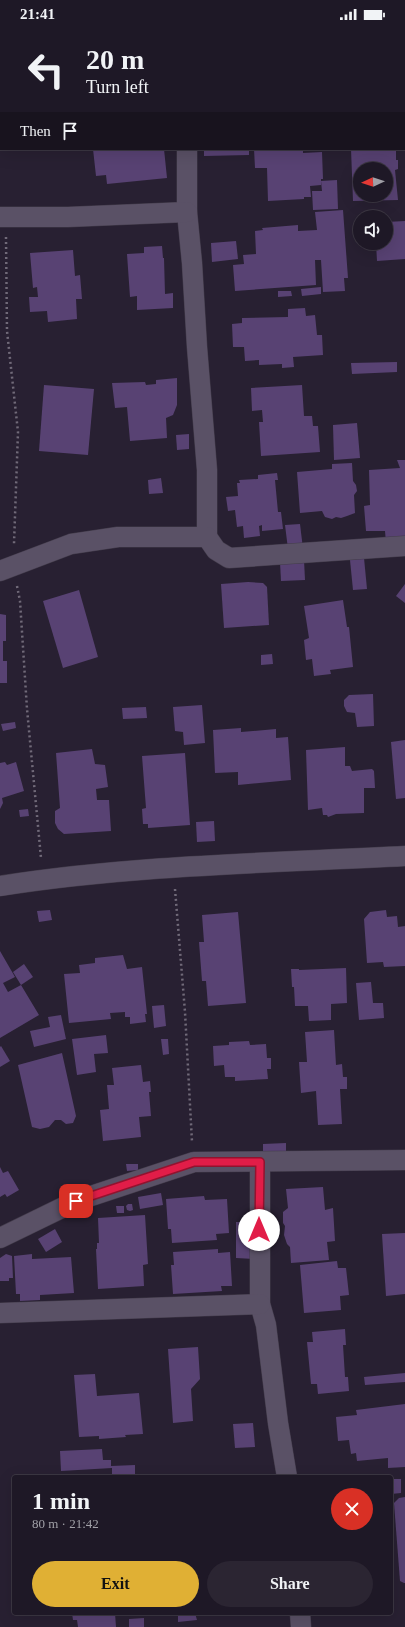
<!DOCTYPE html>
<html lang="en">
<head>
<meta charset="utf-8">
<style>
	:root { --surface:#1e1826; --page:#2b2532; --text:#f1f3f6; --muted:#a1a0a7; --line:#3c3743; --accent:#e0b034 }
	body { margin:0; font-family:"Times New Roman",serif; background:var(--page); color:var(--text); height:100vh; display:flex; flex-direction:column; font-size:15px; white-space:nowrap }
	* { box-sizing:border-box; margin:0 }
	p { font-size:13px; color:var(--muted) }
	.icon { flex:none; width:22px; height:22px; fill:none; stroke:currentColor; stroke-width:2; stroke-linecap:round; stroke-linejoin:round }
	.map { position:relative; flex:1; overflow:hidden }
	.details { position:absolute; left:12px; top:1447px; width:381px; height:140px; display:flex; flex-direction:column; background:var(--surface); border-radius:4px; box-shadow:0 4px 16px #0002,0 0 0 1px var(--line) }
	.details>* { flex:none }
	.top-card { position:absolute; left:0px; top:0px; width:405px; height:122px; box-shadow:0 4px 16px #0002,0 0 0 1px var(--line); background:#1e1826; color:var(--text); overflow:hidden }
	.needle { width:26px; rotate:267deg }
	.controls { position:absolute; left:353px; top:134px; display:grid; gap:8px }
	.controls a { display:grid; place-items:center; width:40px; height:40px; border-radius:50%; background:var(--surface); box-shadow:0 4px 16px #0002,0 0 0 1px var(--line); font-size:20px }
	.pin { position:absolute; display:grid; place-items:center; width:34px; height:34px; color:#fff; margin:-17px; border-radius:8px; box-shadow:0 2px 6px #0006 }
	.me { position:absolute; width:44px; margin:-22px; rotate:0deg; stroke-linejoin:round; filter:drop-shadow(0 0 3px #0008) }
	.turn { display:flex; align-items:center; gap:14px; height:84px; padding:0 20px; font-size:18px }
	.turn .icon { width:52px; height:52px; stroke-width:2.5 }
	.turn b { display:block; font-size:28px; line-height:34px }
	.then { display:flex; align-items:center; height:38px; padding:0 20px; background:#0003; gap:8px; font-size:15px }
	.round { display:grid; place-items:center; flex:none; width:42px; height:42px; border-radius:21px; background:var(--page) }
	.summary { display:flex; align-items:center; justify-content:space-between; height:68px; padding:0 20px }
	h1 { font-size:24px; font-weight:700; line-height:30px }
	.button { display:flex; gap:8px; margin-top:auto; padding:8px 20px }
	.button a { flex:1; height:46px; border-radius:24px; background:var(--accent); color:#111; font-size:16px; font-weight:700; line-height:46px; text-align:center }
	.button a+a { background:var(--page); color:var(--text) }
	.status { display:flex; justify-content:space-between; align-items:center; height:28px; padding:0 20px; background:var(--surface); direction:ltr }
	.status svg { height:11px; fill:currentColor }
	.map>svg:first-child { display:block }
</style>
</head>
<body>
<div class="status"><b>21:41</b><svg viewBox="0 0 49 12"><path d="M0 12V9h3v3zM5 12V6h3v6zM10 12V3h3v9zM15 12V0h3v12zM26 1h20v11H26zM47 4h2v5h-2z"/></svg></div>
<div class="map">
<svg width="405" height="1599" viewBox="0 0 405 1599">
	<rect width="100%" height="100%" fill="#282032"/>
	<g fill="#584273" fill-rule="evenodd">
		<path d="M93,121H164L167,150L107,156L106,147L96,148Z"/>
		<path d="M204,121H249V127L204,128Z"/>
		<path d="M254,121H303V125L322,124L323,151H321V157L310,158L311,169H304V171L268,173L267,140H255Z"/>
		<path d="M351,121H396V132H398V141L395,142L398,172L353,173ZM360,141H386V167H360Z"/>
		<path d="M337,152L338,181L313,182L312,163H322L321,153Z"/>
		<path d="M343,182L348,250H344L345,263L323,264L321,232H315L316,257L235,263L233,237L244,236L243,227L256,226L255,203L263,202L262,200L298,197V203L317,202L315,184Z"/>
		<path d="M405,193V231L377,233L376,215H386V194Z"/>
		<path d="M236,213L238,231L212,234L211,215Z"/>
		<path d="M162,218L163,230H164L165,266L173,265V280L137,282V268L130,269L127,226L144,225V219Z"/>
		<path d="M73,222L75,248L80,247L82,271H76L77,291L48,294L47,283L30,284L29,269H38L37,259L33,260L30,225Z"/>
		<path d="M321,259V266L302,268L301,261Z"/>
		<path d="M278,263H291L292,268L278,269Z"/>
		<path d="M305,280L306,288L315,287L317,307H322L323,327L293,329L294,339L282,340V336L259,337V332L245,333L244,319H233L232,296L242,295V290L288,289V281Z"/>
		<path d="M397,334V344L352,346L351,335Z"/>
		<path d="M177,350V377L173,387L166,390L167,410L130,413L127,379L115,380L112,355L145,354L146,357L156,356V352Z"/>
		<path d="M44,357L94,361L88,427L39,423Z"/>
		<path d="M302,357L304,388H312L313,398H318L320,424L261,428L259,394H263L262,382L252,383L251,360Z"/>
		<path d="M357,395L360,430L334,432L333,397Z"/>
		<path d="M189,406V421L177,422L176,407Z"/>
		<path d="M397,432H405V513L386,515L385,503H366L364,478L370,477L369,442L400,440Z"/>
		<path d="M352,435L353,453L356,457L357,463L354,467L355,485L347,488L341,490L336,489L332,491L325,489L322,483L300,485L297,444L332,441V436Z"/>
		<path d="M277,445L278,452H275L278,484H281L283,501L262,503V497L259,498L260,508L244,510L243,498L237,499L235,482L228,483L226,469L238,468L237,455H240L239,452L258,451V447Z"/>
		<path d="M161,450L163,465L149,466L148,452Z"/>
		<path d="M300,496L303,521H288L285,497Z"/>
		<path d="M364,530L367,561L353,562L350,532Z"/>
		<path d="M304,532L305,552L281,553L280,534Z"/>
		<path d="M248,554L263,555L267,559L269,597L224,600L221,556Z"/>
		<path d="M405,556V575L396,568Z"/>
		<path d="M79,562L98,629L63,640L43,573Z"/>
		<path d="M343,572L347,599H349L353,639L330,642L331,646L314,648L312,631L306,632L304,612L309,610L304,578Z"/>
		<path d="M0,586L6,587V613H3V633H7V655H0Z"/>
		<path d="M272,626L273,636L261,637V627Z"/>
		<path d="M373,666L374,698L357,699L355,685L347,684L344,678V672L349,667Z"/>
		<path d="M202,677L205,715L184,717L183,704L175,703L173,679Z"/>
		<path d="M146,679L147,690L123,691L122,680Z"/>
		<path d="M15,694L16,700L3,703L1,696Z"/>
		<path d="M241,700V704L276,701V710L288,709L291,752L238,757V744L215,745L213,702Z"/>
		<path d="M405,712V770L396,771L391,714Z"/>
		<path d="M345,719V738H350L352,743L372,741L374,743L375,760H364V785L336,786L328,789L327,787H323L322,780L308,782L306,722Z"/>
		<path d="M92,721L95,736L105,737L108,759L96,761L97,772H109L111,803L64,806L58,801L55,795V783L60,780L56,725Z"/>
		<path d="M185,725L190,797L148,800V796H143L142,781L146,780L142,728Z"/>
		<path d="M5,734L7,737L16,734L24,763L2,770L3,775L0,781V735Z"/>
		<path d="M28,781L29,788L20,789L19,782Z"/>
		<path d="M214,793L215,813L197,814L196,794Z"/>
		<path d="M50,882L52,892L39,894L37,883Z"/>
		<path d="M386,882L387,889L397,888L398,899L405,898V938L384,939L383,934L367,935L364,891L370,884Z"/>
		<path d="M238,884L246,975L208,978L206,953H202L199,914H204L202,887Z"/>
		<path d="M0,923L15,949L3,955L8,964L21,957L39,987L0,1010Z"/>
		<path d="M123,927L127,941L142,939L147,986H145L146,994L130,996V989H125V984L110,985L111,991L69,995L64,946L80,945L79,937L95,935V930Z"/>
		<path d="M24,936L33,949L21,957L13,944Z"/>
		<path d="M346,940L347,975L331,976V992L309,993L308,978H295L294,959H292L291,941H299V942Z"/>
		<path d="M371,954L373,975H383L384,990L359,992L356,955Z"/>
		<path d="M164,977L166,998L154,1000L152,978Z"/>
		<path d="M61,987L66,1011L34,1019L30,1003L50,999L48,989Z"/>
		<path d="M334,1002L336,1037L342,1036L343,1049H347V1061H340L342,1096L318,1097L316,1063L301,1065L299,1034H307L305,1004Z"/>
		<path d="M106,1007L108,1025L94,1026L96,1044L77,1047L72,1011Z"/>
		<path d="M161,1011H168L169,1026L163,1027Z"/>
		<path d="M249,1013L250,1017L266,1016L267,1030H271V1041H267L268,1051L235,1053V1049H225L224,1037L214,1038L213,1018L229,1017V1014Z"/>
		<path d="M1,1018L10,1033L0,1039V1019Z"/>
		<path d="M62,1025L76,1088L73,1095L66,1096L61,1092H55L49,1099L40,1101L32,1099L18,1037Z"/>
		<path d="M141,1037L143,1054L150,1053L151,1064H149L151,1088L139,1089L141,1109L103,1113L100,1082L109,1081L107,1057H114L112,1040Z"/>
		<path d="M286,1115V1130L263,1131V1116Z"/>
		<path d="M126,1136H138V1142L127,1143Z"/>
		<path d="M0,1139L3,1145L8,1143L19,1162L7,1169L5,1166L0,1169Z"/>
		<path d="M323,1159L325,1182L333,1180L335,1213L327,1214L329,1232L291,1235L290,1219L287,1216L284,1207L285,1198L283,1195V1184L288,1180L286,1161Z"/>
		<path d="M161,1165L163,1177L140,1181L138,1169Z"/>
		<path d="M204,1168L205,1172L227,1171L229,1205L216,1206L217,1212L172,1215L171,1201H168L166,1171Z"/>
		<path d="M128,1176H132L133,1182L130,1183L127,1182L126,1178Z"/>
		<path d="M116,1178H124V1185H117Z"/>
		<path d="M145,1187L148,1236L143,1237L144,1258L98,1261L96,1221H97V1215H99L98,1190Z"/>
		<path d="M236,1194H254V1231L236,1230Z"/>
		<path d="M55,1201L62,1214L46,1224L38,1211Z"/>
		<path d="M405,1205V1266L386,1268L382,1206Z"/>
		<path d="M218,1221V1225L230,1224L232,1258H221L222,1263L173,1266L171,1237H174L173,1224Z"/>
		<path d="M6,1226L12,1228L13,1250H9V1253H0V1230Z"/>
		<path d="M32,1226V1231L71,1229L74,1265L40,1267V1272L20,1273V1266H16L14,1228Z"/>
		<path d="M337,1233L338,1240H346L349,1267L340,1268L341,1282L304,1285L300,1237Z"/>
		<path d="M345,1301L346,1317H343L345,1349H348L349,1363L318,1366L317,1356H311L307,1314H313L312,1304Z"/>
		<path d="M198,1319L200,1351L191,1361L193,1393L173,1395L168,1321Z"/>
		<path d="M405,1345V1354L365,1357L364,1349Z"/>
		<path d="M95,1346L97,1368L139,1365L143,1406L125,1407L126,1409L99,1411V1408L79,1409L74,1347Z"/>
		<path d="M405,1376V1439L388,1440V1430L357,1433L356,1425L351,1426L349,1412L338,1413L336,1389L357,1387L356,1382Z"/>
		<path d="M253,1395L255,1419L235,1420L233,1396Z"/>
		<path d="M102,1421L103,1432H111V1438L135,1437V1449H112V1440L61,1443L60,1423Z"/>
		<path d="M391,1451H401V1465L391,1466Z"/>
		<path d="M405,1469V1555H404L400,1553L394,1475L399,1470Z"/>
		<path d="M72,1585H115L116,1599H78L77,1592H73Z"/>
		<path d="M178,1585H195L197,1592L178,1594Z"/>
		<path d="M144,1590V1599H129V1591Z"/>
	</g>
	<g fill="none" stroke-linecap="round" stroke-linejoin="round">
		<defs>
			<g id="street">
				<path d="M178,0V1"/>
				<path d="M404,86L405,85"/>
				<path d="M187,121V184L192,235L197,319L207,442V509"/>
				<path d="M0,189H68L187,184"/>
				<path d="M0,543L71,516L118,509H207L216,522L229,530L405,518"/>
				<path d="M0,858C133,837 270,835 405,828"/>
				<path d="M260,1134V1276L266,1297L278,1395L287,1449"/>
				<path d="M0,1210L76,1173L194,1134L405,1132"/>
				<path d="M0,1285L260,1276"/>
				<path d="M300,1585L301,1599"/>
			</g>
		</defs>
		<use href="#street" stroke="#433c4b" stroke-width="21"/>
		<g stroke="#716a79" stroke-width="2.5" stroke-dasharray="2 3" stroke-linecap="butt">
			<path d="M6,209L7,303L18,404L14,516"/>
			<path d="M17,558L20,573L27,681L41,830"/>
			<path d="M175,861L185,984L192,1114"/>
		</g>
		<use href="#street" stroke="#5a5166" stroke-width="20"/>
	</g>
	<g fill="none" stroke-linecap="round" stroke-linejoin="round">
		<defs>
			<path id="route" d="M76,1173L194,1134H260L259,1202"/>
		</defs>
		<use href="#route" stroke="#92132f" stroke-width="10"/>
		<use href="#route" stroke="#e11d48" stroke-width="7"/>
	</g>
</svg>
<div class="controls">
<a><svg class="needle" viewBox="-14 -14 28 28"><path d="M0-13l5 13h-10z" fill="#e53935"/><path d="M0 13l5-13h-10z" fill="#a1a0a7"/></svg></a>
<a><svg class="icon" aria-label="sound" viewBox="0 0 24 24"><path d="M4 9h4l5-4v14l-5-4H4zM17 9q2 3 0 6"/></svg></a>
</div>
<div class="pin" style="left:76px;top:1173px;background:#d93025"><svg class="icon" aria-label="arrive" viewBox="0 0 24 24"><path d="M6 21V4h12l-3 4 3 4H6"/></svg></div>
<svg class="me" style="left:259px;top:1202px" viewBox="-20 -20 40 40"><circle r="19" fill="#fff"/><path d="M0-13L10 11 0 6-10 11z" fill="#e11d48"/></svg>
<div class="top-card">
<div class="turn"><svg class="icon" aria-label="left" viewBox="0 0 24 24"><path d="M17 20v-9H6M10 6l-5 5 5 5"/></svg><div><b>20 m</b>Turn left</div></div>
<div class="then">Then<svg class="icon" aria-label="arrive" viewBox="0 0 24 24"><path d="M6 21V4h12l-3 4 3 4H6"/></svg></div>
</div>
<section class="details">
<div class="summary"><div><h1>1 min</h1><p>80 m · 21:42</p></div><a class="round" style="background:#d93025;color:#fff"><svg class="icon" aria-label="close" viewBox="0 0 24 24"><path d="M6 6l12 12M18 6L6 18"/></svg></a></div>
<div class="button"><a>Exit</a><a>Share</a></div>
</section>
</div>
</body>
</html>
